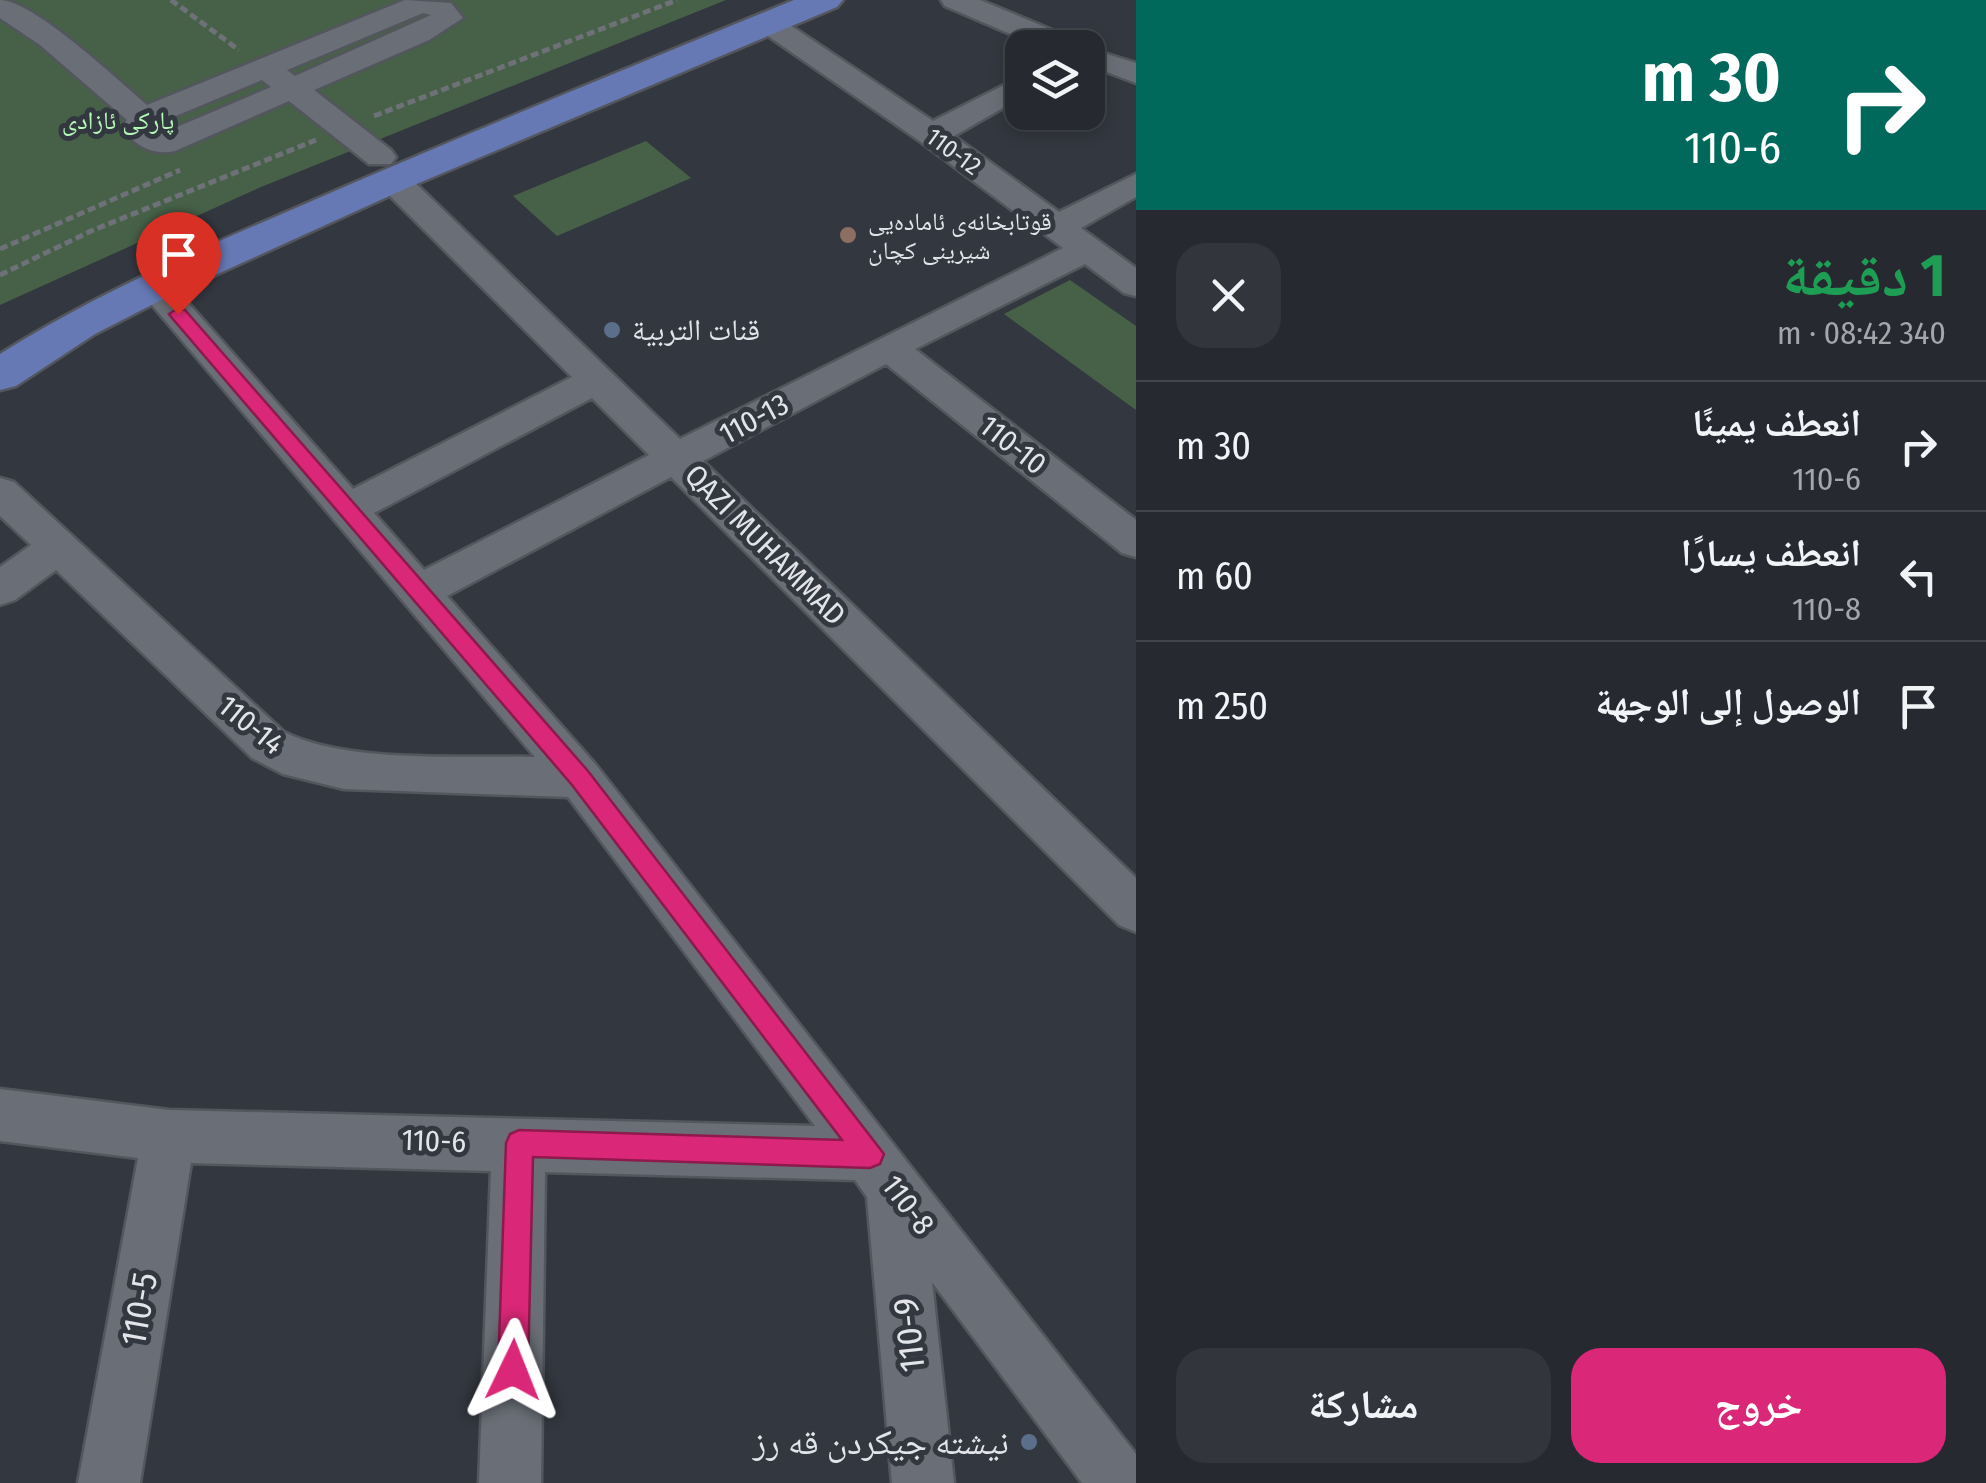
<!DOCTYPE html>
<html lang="ar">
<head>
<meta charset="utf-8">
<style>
	:root { --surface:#26292f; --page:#32353b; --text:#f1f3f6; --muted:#a4a6aa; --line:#42454b; --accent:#db2777 }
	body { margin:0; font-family:"Fira Sans Condensed","Noto Naskh Arabic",sans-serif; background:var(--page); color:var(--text); direction:rtl; height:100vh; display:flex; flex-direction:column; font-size:38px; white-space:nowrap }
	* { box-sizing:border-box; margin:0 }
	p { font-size:32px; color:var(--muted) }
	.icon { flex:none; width:55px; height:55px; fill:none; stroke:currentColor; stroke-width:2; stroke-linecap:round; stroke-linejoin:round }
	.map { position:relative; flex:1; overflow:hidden; direction:ltr }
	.details { display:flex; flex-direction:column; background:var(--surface); width:850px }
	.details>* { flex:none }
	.top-card { background:#00695c; color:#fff; overflow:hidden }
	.buttons { position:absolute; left:1005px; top:30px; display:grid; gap:20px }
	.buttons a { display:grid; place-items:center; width:100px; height:100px; border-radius:20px; background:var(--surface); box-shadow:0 5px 15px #0003,0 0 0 2px var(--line); font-size:50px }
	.pin { position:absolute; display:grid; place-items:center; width:85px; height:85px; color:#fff; margin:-102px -42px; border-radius:50% 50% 50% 0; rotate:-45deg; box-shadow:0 0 10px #0007 }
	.pin .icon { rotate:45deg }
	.me { position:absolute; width:110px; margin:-55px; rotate:2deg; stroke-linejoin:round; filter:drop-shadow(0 0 8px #0008) }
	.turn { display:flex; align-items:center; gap:35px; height:210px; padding:0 40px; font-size:45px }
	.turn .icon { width:130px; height:130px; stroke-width:2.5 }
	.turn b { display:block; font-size:70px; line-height:85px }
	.round { display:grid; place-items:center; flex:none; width:105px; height:105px; border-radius:30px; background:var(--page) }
	.overview { display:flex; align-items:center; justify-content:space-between; height:170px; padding:0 40px }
	h1 { font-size:60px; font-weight:700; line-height:75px; color:#1e9e55 }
	.button { display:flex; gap:20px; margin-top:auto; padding:20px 40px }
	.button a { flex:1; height:115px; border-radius:30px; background:var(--accent); color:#fff; font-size:40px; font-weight:700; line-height:115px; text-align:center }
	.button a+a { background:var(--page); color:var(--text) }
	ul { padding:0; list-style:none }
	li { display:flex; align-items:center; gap:30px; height:130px; padding:0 40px; border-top:2px solid var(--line) }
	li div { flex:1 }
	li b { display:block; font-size:38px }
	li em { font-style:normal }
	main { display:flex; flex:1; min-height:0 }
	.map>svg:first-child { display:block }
</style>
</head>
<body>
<main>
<section class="details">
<div class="top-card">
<div class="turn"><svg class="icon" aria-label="right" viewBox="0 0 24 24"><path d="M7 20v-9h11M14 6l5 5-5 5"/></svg><div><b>30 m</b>110-6</div></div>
</div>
<div class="overview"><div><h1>1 دقيقة</h1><p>340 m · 08:42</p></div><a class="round"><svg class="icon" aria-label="close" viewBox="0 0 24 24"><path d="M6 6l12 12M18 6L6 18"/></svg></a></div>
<ul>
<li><svg class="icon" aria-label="right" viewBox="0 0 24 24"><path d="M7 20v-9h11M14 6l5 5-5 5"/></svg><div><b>انعطف يمينًا</b><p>110-6</p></div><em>30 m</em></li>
<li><svg class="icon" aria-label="left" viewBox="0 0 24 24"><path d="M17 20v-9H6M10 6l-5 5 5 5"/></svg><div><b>انعطف يسارًا</b><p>110-8</p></div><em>60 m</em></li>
<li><svg class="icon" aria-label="arrive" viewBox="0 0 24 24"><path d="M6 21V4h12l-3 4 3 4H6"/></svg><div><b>الوصول إلى الوجهة</b></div><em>250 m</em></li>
</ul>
<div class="button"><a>خروج</a><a>مشاركة</a></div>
</section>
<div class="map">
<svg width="1136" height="1483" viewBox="0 0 1136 1483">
	<rect width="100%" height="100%" fill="#33373f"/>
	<g fill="#476148">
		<path d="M0,0H726L261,187L0,305Z"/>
		<path d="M646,141L691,178L557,236L513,196Z"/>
		<path d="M1070,280L1136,326V410L1004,314Z"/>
	</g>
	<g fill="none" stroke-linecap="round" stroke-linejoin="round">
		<defs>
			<g id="minor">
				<path d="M0,0C33,0 119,81 147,105L405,0L451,3L463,18L429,40L314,90L391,150L396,157L391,164H369L289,101L175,151C152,156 134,145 121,127L127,120L40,45L0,18ZM423,13L431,15L295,76L287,70ZM262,80L271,87L163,133L156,128L166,120Z"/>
				<path d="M941,0H980L1081,42L1084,47L1136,63V83L1088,65V48H1043L945,6Z"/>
				<path d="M768,14L778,17L933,121L1022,76V97L954,136L1059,212L1136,174V197L1081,228L1136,268V296L1124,293L1085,264L915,349L1136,520V557L1122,553L886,364L703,461L1136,878V932L1119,925L671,477L447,596L596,765L1136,1454V1483H1082L932,1282L954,1483H892L867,1197L855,1180L545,1172L541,1483H479L491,1171L191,1163L140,1483H78L138,1158L0,1141V1089L169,1110L815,1126L568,797L344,789L283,774L252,758L56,570L15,600L0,605V567L31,545L0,516V478L14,482L284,732C348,764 462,755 535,757L136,286L142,278L154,275L166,278L353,489L572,377L381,187L377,180L381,173H405L680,439L1063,248L921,142L758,29L753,23L758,17ZM592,398L649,455L424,570L374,513Z"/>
			</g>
			<path id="major" d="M794,0H843L837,7L407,188L169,296L95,334L16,386L0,390V354C97,293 200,249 305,204C467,133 631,67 794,0Z"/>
		</defs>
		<use href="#minor" stroke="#53565d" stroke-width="5"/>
		<use href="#major" stroke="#53565d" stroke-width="5"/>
		<g stroke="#6e7178" stroke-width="5" stroke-dasharray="8 4" stroke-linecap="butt">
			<path d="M171,0L239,50"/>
			<path d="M374,116L677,0"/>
			<path d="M0,249L180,170"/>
			<path d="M0,275L91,231L316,140"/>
		</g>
		<use href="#minor" fill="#6a6f77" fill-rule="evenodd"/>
		<use href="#major" fill="#6679b4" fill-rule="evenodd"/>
	</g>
	<path fill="#db2777" stroke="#8e194d" stroke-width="2.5" d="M178,308L185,310L588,771L884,1154L880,1164L870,1168L533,1157L528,1370L524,1380L513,1385L503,1380L498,1370L506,1143L510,1134L519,1130L842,1140L572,785L172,318L169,314Z"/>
	<circle fill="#8d6e63" stroke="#33373f" stroke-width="4" cx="848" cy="235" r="10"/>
	<g fill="#5c6f8a" stroke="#33373f" stroke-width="4">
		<circle cx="612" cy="330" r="10"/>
		<circle cx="1029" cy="1442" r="10"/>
	</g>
	<g text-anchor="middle" stroke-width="10" stroke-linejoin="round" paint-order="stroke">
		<g font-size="25" fill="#b5f9b9" stroke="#33373f">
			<text x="118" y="129">پارکی ئازادی</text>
		</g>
		<g font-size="25" fill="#e2e4e9" stroke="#33373f">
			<text transform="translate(954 151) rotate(36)" y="9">110-12</text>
		</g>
		<g font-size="25" fill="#e2e4e9" stroke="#33373f" text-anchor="start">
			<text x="868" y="230">قوتابخانەی ئامادەیی<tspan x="868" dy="29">شیرینی کچان</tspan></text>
		</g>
		<g font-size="30" fill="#e2e4e9" stroke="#33373f" text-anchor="start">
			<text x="632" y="340">قنات التربیة</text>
		</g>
		<g font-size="30" fill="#e2e4e9" stroke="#33373f">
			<text transform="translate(754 419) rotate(-28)" y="10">110-13</text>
			<text transform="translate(1013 445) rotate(38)" y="10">110-10</text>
			<text transform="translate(765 545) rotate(45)" y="10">QAZI MUHAMMAD</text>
			<text transform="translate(251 725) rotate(39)" y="10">110-14</text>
			<text transform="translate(434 1141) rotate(2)" y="10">110-6</text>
			<text transform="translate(908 1205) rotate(53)" y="10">110-8</text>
		</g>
		<g font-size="35" fill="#e2e4e9" stroke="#33373f">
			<text transform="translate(139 1309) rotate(-80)" y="12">110-5</text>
			<text transform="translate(909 1335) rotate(-96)" y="12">110-9</text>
		</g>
		<g font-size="35" fill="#e2e4e9" stroke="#33373f" text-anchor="end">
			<text x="1009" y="1454">نيشته جيكردن قه رز</text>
		</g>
	</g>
</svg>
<div class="buttons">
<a><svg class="icon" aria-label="layers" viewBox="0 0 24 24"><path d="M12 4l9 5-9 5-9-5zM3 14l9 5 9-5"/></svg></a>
</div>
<div class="pin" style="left:178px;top:314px;background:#d93025"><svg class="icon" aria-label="arrive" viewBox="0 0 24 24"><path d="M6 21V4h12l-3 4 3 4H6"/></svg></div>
<svg class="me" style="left:513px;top:1370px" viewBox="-20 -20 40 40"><path d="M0-17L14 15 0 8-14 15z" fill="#db2777" stroke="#fff" stroke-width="4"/></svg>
</div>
</main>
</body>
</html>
